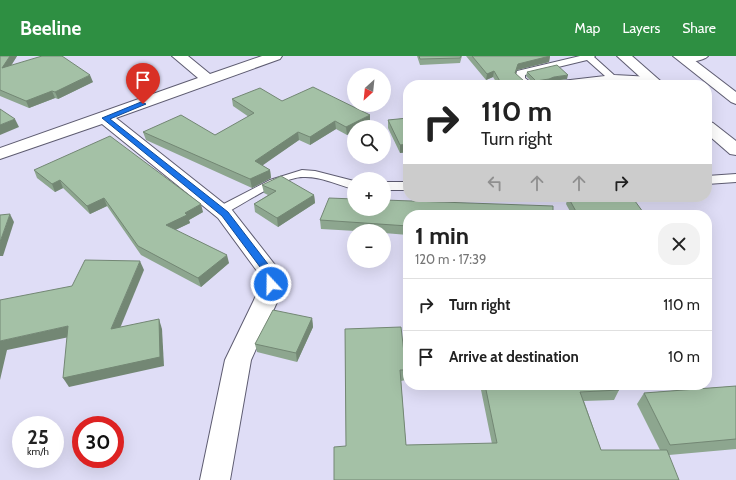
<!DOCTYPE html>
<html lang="en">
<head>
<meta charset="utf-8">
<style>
	:root { --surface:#fff; --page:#f2f2f2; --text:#222; --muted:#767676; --line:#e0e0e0; --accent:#2e8f42 }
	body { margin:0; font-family:Cabin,sans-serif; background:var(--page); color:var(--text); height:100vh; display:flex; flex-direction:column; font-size:15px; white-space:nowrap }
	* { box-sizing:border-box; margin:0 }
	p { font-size:13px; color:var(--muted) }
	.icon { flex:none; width:22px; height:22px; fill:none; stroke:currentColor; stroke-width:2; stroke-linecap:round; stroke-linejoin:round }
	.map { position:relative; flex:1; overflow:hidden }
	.sheet { position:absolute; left:403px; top:154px; width:309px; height:180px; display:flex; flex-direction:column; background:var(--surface); border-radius:16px; box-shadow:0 4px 16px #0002 }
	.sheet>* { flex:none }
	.top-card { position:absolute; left:403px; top:24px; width:309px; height:122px; border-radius:16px; box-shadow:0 4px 16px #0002; background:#fff; color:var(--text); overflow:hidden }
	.needle { width:26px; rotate:207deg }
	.tools { position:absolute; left:347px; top:12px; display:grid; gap:8px }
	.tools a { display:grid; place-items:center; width:44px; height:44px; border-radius:50%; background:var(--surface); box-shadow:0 4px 16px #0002; font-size:20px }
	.speed { position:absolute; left:12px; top:360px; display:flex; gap:8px; font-size:20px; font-weight:700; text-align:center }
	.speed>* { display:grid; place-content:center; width:52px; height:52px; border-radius:50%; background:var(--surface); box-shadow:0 4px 16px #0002; line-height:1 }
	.speed small { font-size:10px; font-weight:400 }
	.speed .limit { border:6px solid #d22; background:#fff; color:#111 }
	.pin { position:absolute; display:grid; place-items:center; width:34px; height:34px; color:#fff; margin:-41px -17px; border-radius:50% 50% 50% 0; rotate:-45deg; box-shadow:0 0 4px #0007 }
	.pin .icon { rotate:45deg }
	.me { position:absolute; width:44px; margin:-22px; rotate:339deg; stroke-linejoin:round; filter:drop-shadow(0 0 3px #0008) }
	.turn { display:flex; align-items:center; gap:14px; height:84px; padding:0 12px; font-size:18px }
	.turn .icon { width:52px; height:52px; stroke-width:2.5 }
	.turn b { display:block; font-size:28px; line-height:34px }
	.lanes { display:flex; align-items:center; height:38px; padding:0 12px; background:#0003; justify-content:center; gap:20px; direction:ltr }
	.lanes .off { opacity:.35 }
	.round { display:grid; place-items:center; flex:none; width:42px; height:42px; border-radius:16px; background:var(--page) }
	.head { display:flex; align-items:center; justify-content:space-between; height:68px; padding:0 12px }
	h1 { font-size:24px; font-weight:700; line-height:30px }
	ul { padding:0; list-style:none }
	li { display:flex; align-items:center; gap:12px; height:52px; padding:0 12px; border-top:1px solid var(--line) }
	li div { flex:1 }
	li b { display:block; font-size:15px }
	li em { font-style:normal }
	header { display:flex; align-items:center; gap:24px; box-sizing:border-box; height:56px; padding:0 20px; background:var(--accent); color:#fff }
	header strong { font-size:19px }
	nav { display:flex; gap:22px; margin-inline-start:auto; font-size:14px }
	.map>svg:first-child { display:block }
</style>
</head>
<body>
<header>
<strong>Beeline</strong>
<nav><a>Map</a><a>Layers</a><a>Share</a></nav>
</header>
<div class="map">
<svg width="736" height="424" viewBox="0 0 736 424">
	<rect width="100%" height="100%" fill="#dfddf6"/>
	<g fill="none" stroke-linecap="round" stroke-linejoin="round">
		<defs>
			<g id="service">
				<path d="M580,0H595L594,1L614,19L652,21L657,24L652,27L622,24L577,29H548L553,26L605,20L587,4L525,19V22L534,29H523L515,23L517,15Z"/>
				<path d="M686,0H708C703,5 685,8 680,3Z"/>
				<path d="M302,114L315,115L354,125V133C337,129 320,120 303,121C283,121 243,148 224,158L220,159L214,155L216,152L270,124Z"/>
				<path d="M736,118V126L707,128V120Z"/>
				<rect x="384" y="126" width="24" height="8"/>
			</g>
			<path id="minor" d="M172,0H188L210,18L262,0H282L280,3L116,62L232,154L279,214L282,228L278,244L251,304L230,424H200L225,304L254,244L260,228L257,215L218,162L102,68L0,103V92L198,22Z"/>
			<g id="motorway">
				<path d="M617,0H632L665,29H649Z"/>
				<path d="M673,0H689L736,36V48L731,46Z"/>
				<path d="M707,65L713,67L736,85V99L730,98L707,78Z"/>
			</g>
		</defs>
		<use href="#service" stroke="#5e5c71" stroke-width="2"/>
		<use href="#minor" stroke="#5e5c71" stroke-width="2"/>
		<use href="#motorway" stroke="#5e5c71" stroke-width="2"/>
		<use href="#service" fill="#fff" fill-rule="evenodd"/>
		<use href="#minor" fill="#fff" fill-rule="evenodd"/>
		<use href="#motorway" fill="#fff" fill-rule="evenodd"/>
	</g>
	<g fill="#8da68f">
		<path d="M0,0H17L11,10L93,26L58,43L55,42L29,52L0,40Z"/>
		<path d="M417,0H462L460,7L420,9Z"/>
		<path d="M466,0H550L549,6L517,14L515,17L523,29H498L493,21L486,24Z"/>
		<path d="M527,16L567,23L553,25L548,27L535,29L526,20Z"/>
		<path d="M232,43L282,45L370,67L354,71V75L347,79L336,73L310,89L299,84L262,109L270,114L271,122L252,132L146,84L143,76L215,79L249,61L233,50Z"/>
		<path d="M408,62V96L400,97L388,72V64Z"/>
		<path d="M34,114L203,156L189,164L190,167L175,174L229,207L201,231L141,199L107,150L90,158L63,132L55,136L37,122Z"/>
		<path d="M262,129L314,139L315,147L278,171L255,156L254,148L268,139L264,137Z"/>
		<path d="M568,141L643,156L641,159H572L566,148Z"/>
		<path d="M408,159V179L384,177V175H356L321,173L320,164Z"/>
		<path d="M312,262L313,271L297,306L257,296L255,288Z"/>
		<path d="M345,273L406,314V324L401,325L406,389L492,388L480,329H617L619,334L614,344L584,345L601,394H660L637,348L644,337L736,330V393L669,399L346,390Z"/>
	</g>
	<g fill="#738774">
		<path d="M10,0H17L5,19L2,12Z"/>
		<path d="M550,0L549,6L517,14L514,23L515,17L518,8Z"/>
		<path d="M494,15L493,21L486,24L487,18Z"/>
		<path d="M90,19L93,26L58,43L55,36Z"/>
		<path d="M568,19L567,23L553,25L548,27L535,29L536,25L554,21Z"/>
		<path d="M524,25L523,29H501V27Z"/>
		<path d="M52,35L55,42L29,52L26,45Z"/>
		<path d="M370,59V67L362,71H354V75L347,79L346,71Z"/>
		<path d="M15,63L19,71L0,79V69Z"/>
		<path d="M335,65L336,73L310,89V81Z"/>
		<path d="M298,76L299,84L256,114L255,105Z"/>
		<path d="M408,88V96L400,97V89Z"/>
		<path d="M270,114L271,122L252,132L250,123Z"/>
		<path d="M60,124L63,132L55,136L52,128Z"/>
		<path d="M314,139L315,147L278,171L277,162Z"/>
		<path d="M104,142L107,150L90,158L87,150Z"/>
		<path d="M201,148L203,156L189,164L190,167L169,177L166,169L185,157Z"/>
		<path d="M10,158L14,166L3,200H0V186Z"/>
		<path d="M227,199L229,207L201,231L198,222Z"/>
		<path d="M140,205L144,214L116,282L111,273Z"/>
		<path d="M312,262L313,271L297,306L296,297Z"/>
		<path d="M159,263L162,273L164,310L69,331L63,322Z"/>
		<path d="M68,270L74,280L7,294L0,324V285Z"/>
	</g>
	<g fill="#a4c1a6" stroke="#738774">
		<path d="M0,0H10L2,12L42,0H62L90,19L55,36L52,35L26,45L0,34Z"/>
		<path d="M419,0H461L460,2L420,3Z"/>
		<path d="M472,0H550L518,8L515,17L524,25L501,27L494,15L487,18Z"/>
		<path d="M557,9L568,19L554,21L549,23L536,25L527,16Z"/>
		<path d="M313,31L370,59L346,71L335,65L310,81L298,76L255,105L270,114L250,123L143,76L181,59L215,79L254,57L232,43L260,32L282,45Z"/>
		<path d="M0,53L15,63L0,69Z"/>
		<path d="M408,62V88L400,89L388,64Z"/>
		<path d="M110,80L201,148L185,157L187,159L166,169L227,199L198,222L138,190L104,142L87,150L60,124L52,128L34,114Z"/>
		<path d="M281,120L314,139L277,162L254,148L276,135L262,129Z"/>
		<path d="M568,141H632L643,156L607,158V159H578Z"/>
		<path d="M329,142L354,143V153H384V144L553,150V159H408V170L320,164Z"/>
		<path d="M10,158L0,186V159Z"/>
		<path d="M85,204L140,205L111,273L159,263L160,301L63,322L68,270L0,285V244L72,230Z"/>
		<path d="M273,254L312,262L296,297L255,288Z"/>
		<path d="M401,271L406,314H400L406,389L497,387L485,329H617L619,334L580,336L601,394H667L679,424H334V391L346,390L345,273Z"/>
		<path d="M736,330V383L670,389L644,337Z"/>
	</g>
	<path fill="#1a73e8" stroke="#114b97" d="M141,46L146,48L110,63L228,156L271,212L275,228L274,230H267L263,215L222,160L102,62Z"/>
</svg>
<div class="tools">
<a><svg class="needle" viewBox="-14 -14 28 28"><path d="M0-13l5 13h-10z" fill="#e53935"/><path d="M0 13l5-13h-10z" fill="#767676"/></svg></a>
<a><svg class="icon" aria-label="search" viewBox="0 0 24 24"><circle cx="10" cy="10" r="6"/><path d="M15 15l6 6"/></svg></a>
<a>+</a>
<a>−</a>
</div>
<div class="speed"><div>25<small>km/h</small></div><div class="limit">30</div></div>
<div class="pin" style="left:143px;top:48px;background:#d93025"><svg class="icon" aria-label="arrive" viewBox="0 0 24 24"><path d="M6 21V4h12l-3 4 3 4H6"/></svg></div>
<svg class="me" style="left:271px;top:228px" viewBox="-20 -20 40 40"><circle r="17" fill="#1a73e8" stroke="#fff" stroke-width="3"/><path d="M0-11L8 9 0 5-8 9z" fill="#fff"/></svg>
<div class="top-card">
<div class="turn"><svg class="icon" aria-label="right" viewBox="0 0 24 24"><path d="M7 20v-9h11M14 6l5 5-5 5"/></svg><div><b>110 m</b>Turn right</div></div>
<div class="lanes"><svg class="icon off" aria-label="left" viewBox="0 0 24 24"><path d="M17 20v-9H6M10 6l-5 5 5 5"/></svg><svg class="icon off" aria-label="ahead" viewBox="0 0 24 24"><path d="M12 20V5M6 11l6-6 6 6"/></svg><svg class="icon off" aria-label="ahead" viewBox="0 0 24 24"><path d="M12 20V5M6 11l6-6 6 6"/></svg><svg class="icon" aria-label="right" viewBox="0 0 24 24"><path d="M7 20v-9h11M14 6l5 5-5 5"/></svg></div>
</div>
<section class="sheet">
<div class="head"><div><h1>1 min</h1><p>120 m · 17:39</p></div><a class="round"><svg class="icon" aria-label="close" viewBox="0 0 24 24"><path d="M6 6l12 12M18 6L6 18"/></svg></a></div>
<ul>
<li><svg class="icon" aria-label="right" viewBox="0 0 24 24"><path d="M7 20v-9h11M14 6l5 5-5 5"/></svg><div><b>Turn right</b></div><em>110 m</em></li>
<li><svg class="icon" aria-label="arrive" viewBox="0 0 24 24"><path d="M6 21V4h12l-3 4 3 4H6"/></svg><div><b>Arrive at destination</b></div><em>10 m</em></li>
</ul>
</section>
</div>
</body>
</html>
